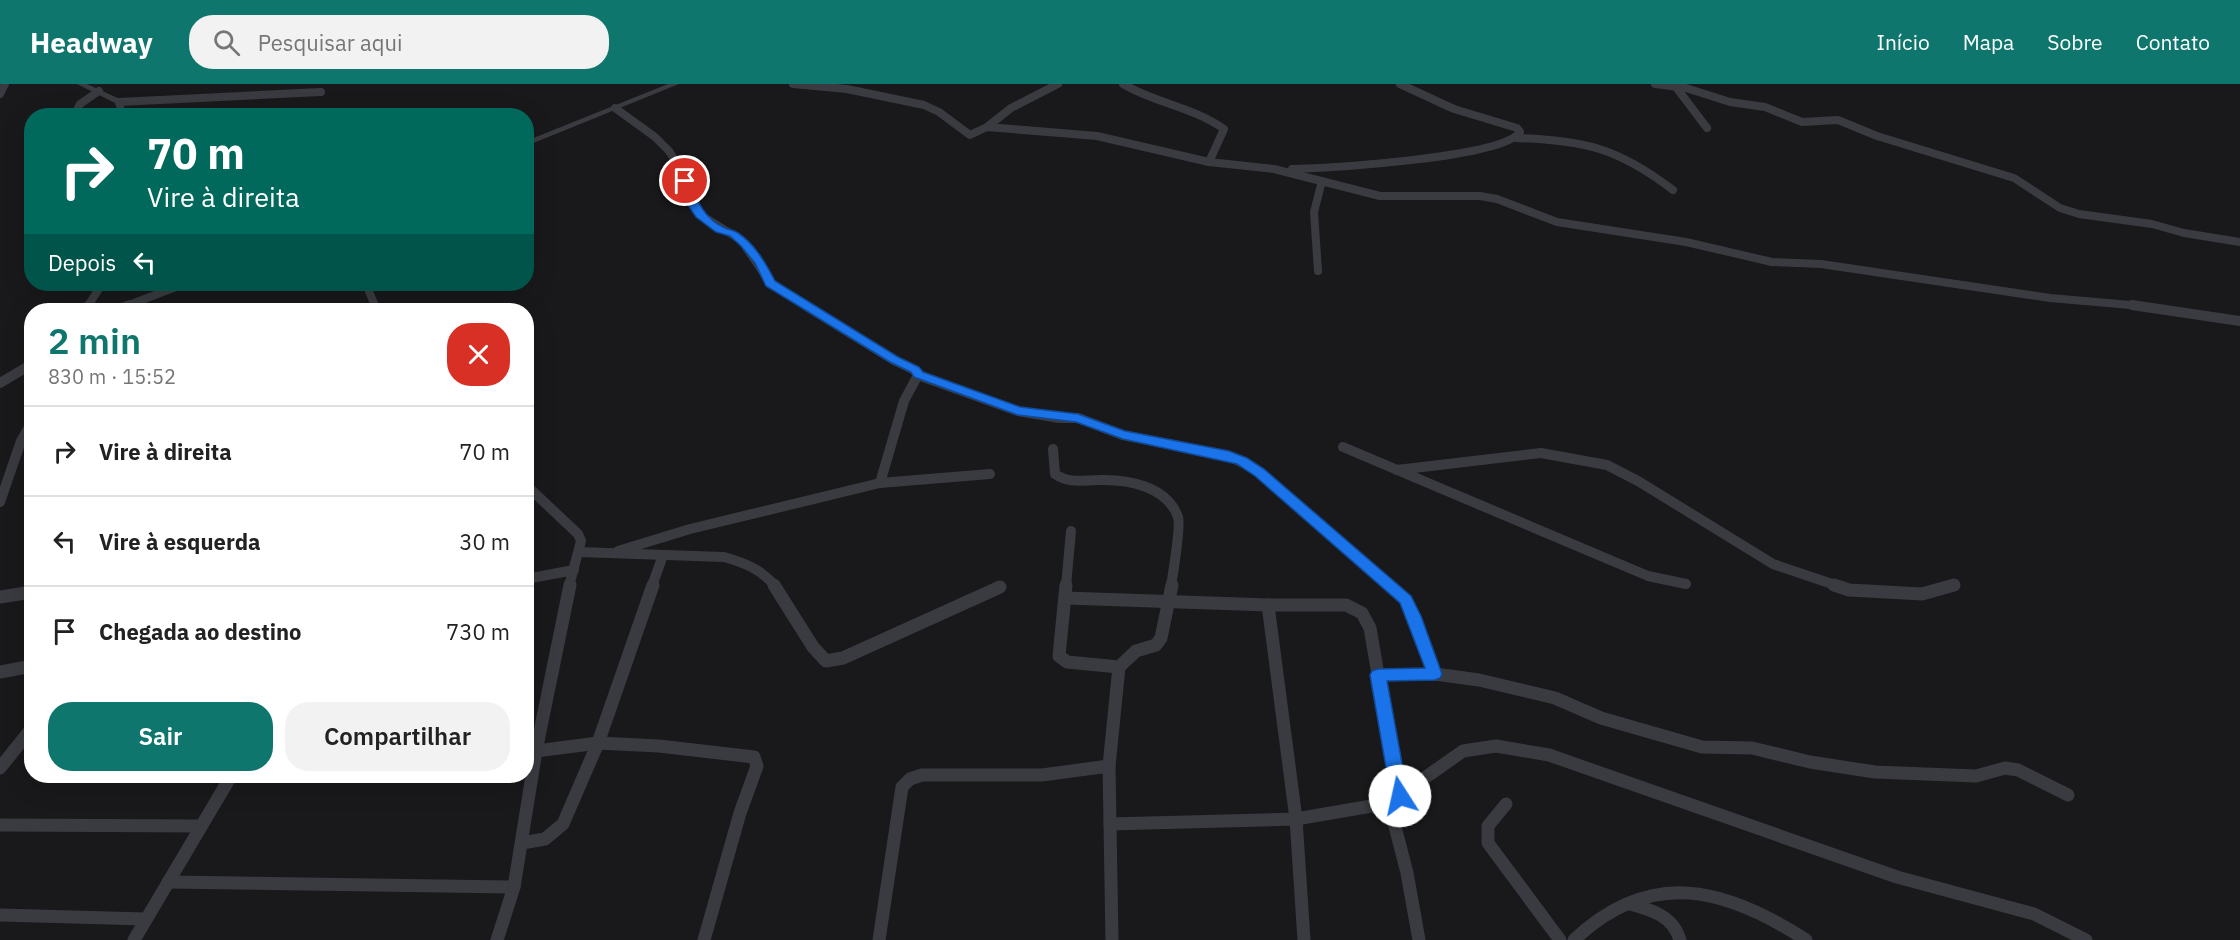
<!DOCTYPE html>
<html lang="pt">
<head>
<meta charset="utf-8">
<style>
	:root { --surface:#fff; --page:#f2f2f2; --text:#222; --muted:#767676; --line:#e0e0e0; --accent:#0f766e }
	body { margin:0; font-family:"IBM Plex Sans",sans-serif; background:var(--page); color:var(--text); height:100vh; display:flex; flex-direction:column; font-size:22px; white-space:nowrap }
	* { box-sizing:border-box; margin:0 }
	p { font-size:20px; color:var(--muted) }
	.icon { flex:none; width:33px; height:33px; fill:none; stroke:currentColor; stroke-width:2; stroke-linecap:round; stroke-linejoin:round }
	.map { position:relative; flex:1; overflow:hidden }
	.panel { position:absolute; left:24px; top:219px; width:510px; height:480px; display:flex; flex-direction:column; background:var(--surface); border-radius:24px; box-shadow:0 6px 24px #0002 }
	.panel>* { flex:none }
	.guide { position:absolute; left:24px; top:24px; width:510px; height:183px; border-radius:24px; box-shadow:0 6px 24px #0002; background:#00695c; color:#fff; overflow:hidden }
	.pin { position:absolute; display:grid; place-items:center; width:51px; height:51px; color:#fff; margin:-26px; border:3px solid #fff; border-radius:50%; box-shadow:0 2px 6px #0007 }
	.me { position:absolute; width:66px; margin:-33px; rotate:350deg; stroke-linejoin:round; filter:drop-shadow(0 0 4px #0008) }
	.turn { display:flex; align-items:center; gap:21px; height:126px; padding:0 24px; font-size:27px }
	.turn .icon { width:78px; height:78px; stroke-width:2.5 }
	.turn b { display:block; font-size:42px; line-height:51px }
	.then { display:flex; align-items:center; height:57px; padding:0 24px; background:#0003; gap:12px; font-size:22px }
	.round { display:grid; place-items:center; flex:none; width:63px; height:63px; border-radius:24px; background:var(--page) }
	.headline { display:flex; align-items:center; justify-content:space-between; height:102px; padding:0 24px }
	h1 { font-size:36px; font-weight:600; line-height:45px; color:var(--accent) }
	.cta { display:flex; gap:12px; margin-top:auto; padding:12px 24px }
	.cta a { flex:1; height:69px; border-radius:24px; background:var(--accent); color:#fff; font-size:24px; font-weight:600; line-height:69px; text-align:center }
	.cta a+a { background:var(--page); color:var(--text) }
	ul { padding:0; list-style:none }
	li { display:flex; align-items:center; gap:18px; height:90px; padding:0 24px; border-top:2px solid var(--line) }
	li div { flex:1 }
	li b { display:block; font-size:22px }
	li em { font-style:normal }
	header { display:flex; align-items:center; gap:36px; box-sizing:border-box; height:84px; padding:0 30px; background:var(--accent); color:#fff }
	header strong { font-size:28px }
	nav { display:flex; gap:33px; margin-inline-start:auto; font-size:21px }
	.search { width:420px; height:54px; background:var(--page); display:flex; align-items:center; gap:15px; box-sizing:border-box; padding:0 21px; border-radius:24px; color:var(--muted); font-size:22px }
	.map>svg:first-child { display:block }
</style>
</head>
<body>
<header>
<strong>Headway</strong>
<div class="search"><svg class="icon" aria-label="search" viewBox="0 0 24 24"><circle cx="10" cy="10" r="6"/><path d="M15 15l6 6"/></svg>Pesquisar aqui</div>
<nav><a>Início</a><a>Mapa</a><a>Sobre</a><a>Contato</a></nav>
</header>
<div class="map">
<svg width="2240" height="856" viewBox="0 0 2240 856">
	<rect width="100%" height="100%" fill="#19191b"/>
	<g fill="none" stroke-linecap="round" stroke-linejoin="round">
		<g stroke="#3a3b40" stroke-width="8">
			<path d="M793,0L847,5L924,21L939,28L970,51L987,43L1097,52L1209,78L1274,85L1380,112H1480L1497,115L1557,138L1686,158L1772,178L1821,180L2050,214L2142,222"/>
			<path d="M1123,0C1155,19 1193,23 1224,45L1209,78"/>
			<path d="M1655,0L1686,4L1730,18L1765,23L1802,38L1838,36L1877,52L2014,94L2060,124L2079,130L2152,140L2184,149L2240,158"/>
			<path d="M1676,3L1707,44"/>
			<path d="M0,10L5,0"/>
			<path d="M119,18L321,8"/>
			<path d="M615,24L655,53L669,67L678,81L691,117L699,130L741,156L770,199L807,222"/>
			<path d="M74,32L80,20L99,7"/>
			<path d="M987,43L1011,24L1058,0"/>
			<path d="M1516,54C1584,56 1618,64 1673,106"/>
			<path d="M1292,85C1328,84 1503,74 1520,48L1517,44L1454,25L1400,0"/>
			<path d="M1318,187L1314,128L1322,97"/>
			<path d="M366,200L375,222"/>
			<path d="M88,222L102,200"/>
			<path d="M126,222L184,200"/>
		</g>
		<g stroke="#3a3b40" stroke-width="10">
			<path d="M374,221L376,226"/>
			<path d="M805,221L894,276L915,286L918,291L1018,327L1059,334H1078L1123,351L1229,372L1260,388L1390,502"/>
			<path d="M2132,221L2240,237"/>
			<path d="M86,226L89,221"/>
			<path d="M116,226L130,221"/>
			<path d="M0,299L32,280"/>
			<path d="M1343,363L1648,492L1686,500"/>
			<path d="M1053,365L1055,390C1069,400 1083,396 1099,396C1127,395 1167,402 1178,433C1181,443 1173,489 1171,502"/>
			<path d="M1397,386L1541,369L1607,381L1638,397L1773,480L1838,502"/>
			<path d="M880,399L904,317L918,291"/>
			<path d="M526,401L578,450L581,457L569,502"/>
			<path d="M0,418L21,357L32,338"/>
			<path d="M618,467L690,445L880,399L990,390"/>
			<path d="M579,468L724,473C745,479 761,485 775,502"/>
			<path d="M526,495L574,486"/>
			<path d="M652,502L663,471"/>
			<path d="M1066,502L1071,447"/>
			<path d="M1949,502L1954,501"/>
		</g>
		<g stroke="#3a3b40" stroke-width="13">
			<path d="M774,501L813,563L826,577L843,574L1000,503"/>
			<path d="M1066,501L1059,572L1067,578L1119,583"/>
			<path d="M1389,501L1406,516L1435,590"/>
			<path d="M1834,501L1849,506L1922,510L1954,501"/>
			<path d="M0,513L32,508"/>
			<path d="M1066,514L1268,521H1346L1362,529L1370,544L1399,712"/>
			<path d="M1268,521L1296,735L1304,856"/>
			<path d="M0,588L32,582"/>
			<path d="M1378,591L1435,590L1479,596L1555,614L1601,634L1702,663L1752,664L1810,678L1875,688L1976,692L2005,684L2018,686L2068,711"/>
			<path d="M536,667L598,659L659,662L754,673L757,682L740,729L704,856"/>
			<path d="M0,684L32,644"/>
			<path d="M1389,719L1407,789L1419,856"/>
			<path d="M1506,720L1488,742V759L1560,856"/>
			<path d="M1110,740L1296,735L1389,719L1463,667L1496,662L1549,671L1897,793L2034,830L2086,856"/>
			<path d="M0,741L201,742"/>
			<path d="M522,759L545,755L563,740L598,659L653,501"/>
			<path d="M168,798L514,803"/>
			<path d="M1630,820C1652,826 1673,832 1680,856"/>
			<path d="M0,831L146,835"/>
			<path d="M134,856L231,692"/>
			<path d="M497,856L514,803L536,667L570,501"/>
			<path d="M879,856L902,703L910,695L922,691H1042L1109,682"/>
			<path d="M1112,856L1109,682L1119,583L1136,567L1156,561L1161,554L1172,501"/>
			<path d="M1574,856C1651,783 1726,804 1806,856"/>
		</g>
		<g fill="#3a3b40" fill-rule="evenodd">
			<path d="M77,0H87L122,16L127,32H119L115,19Z"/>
			<path d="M668,0H679L526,62V57Z"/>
		</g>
	</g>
	<path fill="#1a73e8" stroke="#114b97" stroke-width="1.5" d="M685,94L690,97C697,117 704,135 725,144C729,146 734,146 738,149C755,160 766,180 775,197L898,273L919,283L923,288L1020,323L1078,330L1125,347L1229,367L1247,374L1264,385L1411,512L1421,532L1442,590L1440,594L1435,596L1387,597L1408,712L1405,718L1400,720L1394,718L1391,712L1370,591L1372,587L1378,585L1425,584L1400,519L1255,392L1237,380L1123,355L1076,338L1018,331L914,293L911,288L890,278L766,202L755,179L741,162L730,152L716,148L696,133L688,121L680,97Z"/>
</svg>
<div class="pin" style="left:685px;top:97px;background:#d93025"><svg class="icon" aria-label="arrive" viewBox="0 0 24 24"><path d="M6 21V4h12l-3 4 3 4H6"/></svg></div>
<svg class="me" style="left:1400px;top:712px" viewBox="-20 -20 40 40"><circle r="19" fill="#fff"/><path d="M0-13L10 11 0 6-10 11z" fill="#1a73e8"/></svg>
<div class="guide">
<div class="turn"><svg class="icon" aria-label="right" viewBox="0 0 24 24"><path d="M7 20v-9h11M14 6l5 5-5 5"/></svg><div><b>70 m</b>Vire à direita</div></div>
<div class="then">Depois<svg class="icon" aria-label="left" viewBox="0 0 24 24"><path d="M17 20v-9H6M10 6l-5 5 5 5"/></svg></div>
</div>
<section class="panel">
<div class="headline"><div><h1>2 min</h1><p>830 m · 15:52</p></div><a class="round" style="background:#d93025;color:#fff"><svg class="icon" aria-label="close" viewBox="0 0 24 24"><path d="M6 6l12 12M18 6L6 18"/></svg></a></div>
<ul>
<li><svg class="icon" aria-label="right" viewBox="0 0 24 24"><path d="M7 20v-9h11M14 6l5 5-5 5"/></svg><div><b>Vire à direita</b></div><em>70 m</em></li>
<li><svg class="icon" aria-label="left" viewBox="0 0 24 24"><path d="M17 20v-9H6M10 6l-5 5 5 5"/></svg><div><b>Vire à esquerda</b></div><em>30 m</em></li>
<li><svg class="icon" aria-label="arrive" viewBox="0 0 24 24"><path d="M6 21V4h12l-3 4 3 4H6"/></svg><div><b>Chegada ao destino</b></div><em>730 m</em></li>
</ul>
<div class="cta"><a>Sair</a><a>Compartilhar</a></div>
</section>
</div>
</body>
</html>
